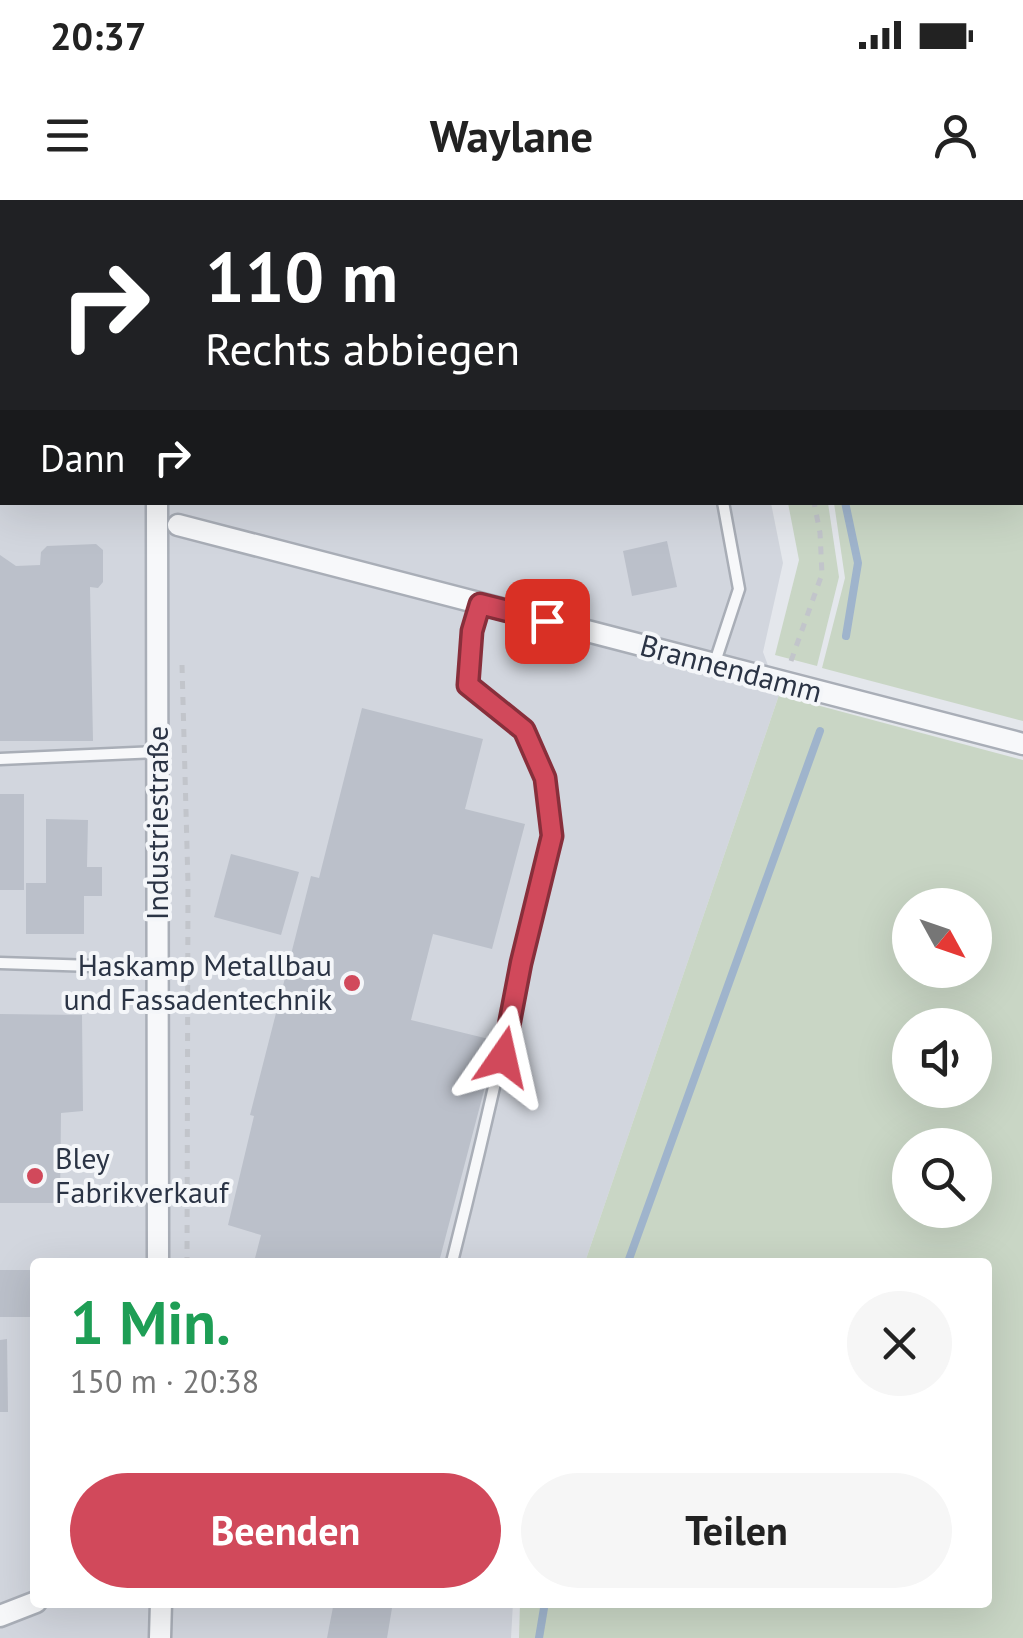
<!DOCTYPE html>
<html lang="de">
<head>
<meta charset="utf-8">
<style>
	:root { --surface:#fff; --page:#f6f6f6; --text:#222; --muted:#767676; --accent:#d1495b }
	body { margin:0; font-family:"PT Sans",sans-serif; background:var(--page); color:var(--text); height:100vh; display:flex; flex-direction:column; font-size:38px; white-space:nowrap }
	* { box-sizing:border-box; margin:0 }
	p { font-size:32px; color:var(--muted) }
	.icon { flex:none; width:55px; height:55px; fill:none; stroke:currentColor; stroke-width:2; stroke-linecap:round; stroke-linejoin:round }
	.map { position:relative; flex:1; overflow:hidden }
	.panel { position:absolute; left:30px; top:1058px; width:962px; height:350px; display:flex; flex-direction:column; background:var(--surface); border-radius:10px; box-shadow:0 10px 40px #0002 }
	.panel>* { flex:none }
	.hud { position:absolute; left:0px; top:0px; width:1025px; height:305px; box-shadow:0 10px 40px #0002; background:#202124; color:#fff; overflow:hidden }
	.needle { width:65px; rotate:130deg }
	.fabs { position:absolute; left:892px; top:688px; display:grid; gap:20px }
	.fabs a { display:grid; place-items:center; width:100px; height:100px; border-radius:50%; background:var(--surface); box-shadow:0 10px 40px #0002; font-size:50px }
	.pin { position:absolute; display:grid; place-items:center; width:85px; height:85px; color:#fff; margin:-42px; border-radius:20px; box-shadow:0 5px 15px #0006 }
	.me { position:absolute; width:110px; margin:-55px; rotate:11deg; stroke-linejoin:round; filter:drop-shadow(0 0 8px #0008) }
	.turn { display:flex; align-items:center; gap:35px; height:210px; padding:0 40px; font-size:45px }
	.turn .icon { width:130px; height:130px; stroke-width:2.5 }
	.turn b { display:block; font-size:70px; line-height:85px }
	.then { display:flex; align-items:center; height:95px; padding:0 40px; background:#0003; gap:20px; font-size:38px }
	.round { display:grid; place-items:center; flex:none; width:105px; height:105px; border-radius:52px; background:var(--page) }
	.overview { display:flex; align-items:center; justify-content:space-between; height:170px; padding:0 40px }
	h1 { font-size:60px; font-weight:600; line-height:75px; color:#1e9e55 }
	.button { display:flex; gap:20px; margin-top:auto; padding:20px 40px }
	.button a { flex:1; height:115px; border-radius:60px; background:var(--accent); color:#fff; font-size:40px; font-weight:600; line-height:115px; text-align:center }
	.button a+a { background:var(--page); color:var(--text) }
	.status { display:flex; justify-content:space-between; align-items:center; height:70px; padding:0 50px; background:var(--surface); direction:ltr }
	.status svg { height:28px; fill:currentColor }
	header { display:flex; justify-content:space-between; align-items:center; height:130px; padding:0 40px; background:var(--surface); font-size:45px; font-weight:600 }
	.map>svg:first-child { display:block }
</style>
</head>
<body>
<div class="status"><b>20:37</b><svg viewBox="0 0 49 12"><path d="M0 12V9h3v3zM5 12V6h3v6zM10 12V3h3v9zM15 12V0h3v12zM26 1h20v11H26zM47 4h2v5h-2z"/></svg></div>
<header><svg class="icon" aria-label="menu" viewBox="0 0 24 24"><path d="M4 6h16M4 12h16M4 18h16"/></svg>Waylane<svg class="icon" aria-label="person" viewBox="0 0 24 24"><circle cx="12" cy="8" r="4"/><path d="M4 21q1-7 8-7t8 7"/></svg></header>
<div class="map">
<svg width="1023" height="1438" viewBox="0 0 1023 1438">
	<rect width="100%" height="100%" fill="#e4e7ec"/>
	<path fill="#d2d6de" d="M0,0H712L713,2H2V302L771,303L783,363L763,452L779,495L585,1062H35V1402L513,1403L511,1438H0Z"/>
	<g fill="#c9d6c5" fill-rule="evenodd">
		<path d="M791,0H1023V521L822,468L845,378L834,303L1022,302V2Z"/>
		<path d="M788,303H828L839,377L817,466L775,455L799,360Z"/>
		<path d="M779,495L1023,560V1438H519L520,1403L988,1402V1062H585ZM910,705H975V770H910ZM975,825V890H910V825ZM910,945H975V1010H910Z"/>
	</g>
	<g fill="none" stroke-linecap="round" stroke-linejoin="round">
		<g stroke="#9fb4cc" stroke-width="8">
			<path d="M781,0L782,2"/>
			<path d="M845,302L858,363L846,436"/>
			<path d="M628,1062L820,531"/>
			<path d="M539,1438L545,1402"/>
		</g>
	</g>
	<g fill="#bbc0ca">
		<path d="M667,341L677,387L632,396L623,351Z"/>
		<path d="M96,344L103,350V382L98,388L90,387L93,541H0V355L16,366L40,365L41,352L47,346Z"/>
		<path d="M362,508L483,539L465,609L525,624L492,749L433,734L411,820L497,841L439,1062H254L261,1035L228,1025L254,916L250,915L311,676L319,678Z"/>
		<rect x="0" y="594" width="24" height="96"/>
		<path d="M46,619L88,620L87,667H102V696H84V734H26V683H46Z"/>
		<path d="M231,654L299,672L281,735L214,717Z"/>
		<path d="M0,814L82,815L83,911L61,913L60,1003H0Z"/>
		<rect x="0" y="1070" width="35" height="47"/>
		<path d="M7,1139L8,1212H0V1140Z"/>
		<path d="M334,1402H393L387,1438H327Z"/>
	</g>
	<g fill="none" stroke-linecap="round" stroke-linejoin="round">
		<defs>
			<g id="lane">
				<path d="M0,218L2,219"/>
				<path d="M714,465L739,389L723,302"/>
				<path d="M0,559L157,552"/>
				<path d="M0,763L157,768"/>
				<path d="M452,1062C477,963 500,864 521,764C533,703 563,638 544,576C530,528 505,514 467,485L472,431L480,404"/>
			</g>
			<g id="street">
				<path d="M114,0L115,2"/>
				<path d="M157,302L158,1062"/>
				<path d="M178,325L1023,544"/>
				<path d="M0,1416L36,1402"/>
				<path d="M160,1438L161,1402"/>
			</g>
		</defs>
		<use href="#lane" stroke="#a9aeb7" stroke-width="15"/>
		<use href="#street" stroke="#a9aeb7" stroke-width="25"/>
		<g stroke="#c2c5cb" stroke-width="5" stroke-dasharray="8 8" stroke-linecap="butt">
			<path d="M749,0V2"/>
			<path d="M791,461L822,374L820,333L814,302"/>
			<path d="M182,465L188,684L187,1062"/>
		</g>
		<use href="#lane" stroke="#f7f8fa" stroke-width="10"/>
		<use href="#street" stroke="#f7f8fa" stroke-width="20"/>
	</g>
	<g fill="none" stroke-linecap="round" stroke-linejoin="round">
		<defs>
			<path id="route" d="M503,857L521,763L552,636L545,578L524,530L468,485L472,431L480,404L547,421"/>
		</defs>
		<use href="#route" stroke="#882f3b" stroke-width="25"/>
		<use href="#route" stroke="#d1495b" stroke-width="18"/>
	</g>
	<g fill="#d1495b" stroke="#f4f6f9" stroke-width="4">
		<circle cx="352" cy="783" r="10"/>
		<circle cx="35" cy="976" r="10"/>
	</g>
	<g text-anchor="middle" stroke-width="8" stroke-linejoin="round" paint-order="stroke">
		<g font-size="30" fill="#2b3445" stroke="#f4f6f9">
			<text transform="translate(731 469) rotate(15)" y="10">Brannendamm</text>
			<text transform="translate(158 623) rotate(-90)" y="10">Industriestraße</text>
		</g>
		<g font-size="30" fill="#2b3445" stroke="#f4f6f9" text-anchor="end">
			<text x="332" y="776">Haskamp Metallbau<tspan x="332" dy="34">und Fassadentechnik</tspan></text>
			<text x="55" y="969" text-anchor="start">Bley<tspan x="55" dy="34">Fabrikverkauf</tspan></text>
		</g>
	</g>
</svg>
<div class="fabs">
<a><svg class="needle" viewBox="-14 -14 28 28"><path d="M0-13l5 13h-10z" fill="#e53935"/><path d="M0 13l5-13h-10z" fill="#767676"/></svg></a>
<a><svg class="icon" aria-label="sound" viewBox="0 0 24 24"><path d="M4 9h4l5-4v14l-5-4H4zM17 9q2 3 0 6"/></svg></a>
<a><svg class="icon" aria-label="search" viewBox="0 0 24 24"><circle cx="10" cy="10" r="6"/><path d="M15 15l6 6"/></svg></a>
</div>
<div class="pin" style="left:547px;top:421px;background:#d93025"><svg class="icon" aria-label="arrive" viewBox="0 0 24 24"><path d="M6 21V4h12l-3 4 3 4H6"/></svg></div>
<svg class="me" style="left:503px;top:857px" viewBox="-20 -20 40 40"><path d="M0-17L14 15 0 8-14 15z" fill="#d1495b" stroke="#fff" stroke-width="4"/></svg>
<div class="hud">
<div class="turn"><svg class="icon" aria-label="right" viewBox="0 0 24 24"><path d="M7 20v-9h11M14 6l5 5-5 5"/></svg><div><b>110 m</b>Rechts abbiegen</div></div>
<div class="then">Dann<svg class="icon" aria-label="right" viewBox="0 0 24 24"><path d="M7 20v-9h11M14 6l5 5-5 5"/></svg></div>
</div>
<section class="panel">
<div class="overview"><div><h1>1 Min.</h1><p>150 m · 20:38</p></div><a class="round"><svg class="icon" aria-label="close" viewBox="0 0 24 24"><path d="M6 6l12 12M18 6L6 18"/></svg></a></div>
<div class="button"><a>Beenden</a><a>Teilen</a></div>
</section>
</div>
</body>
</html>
